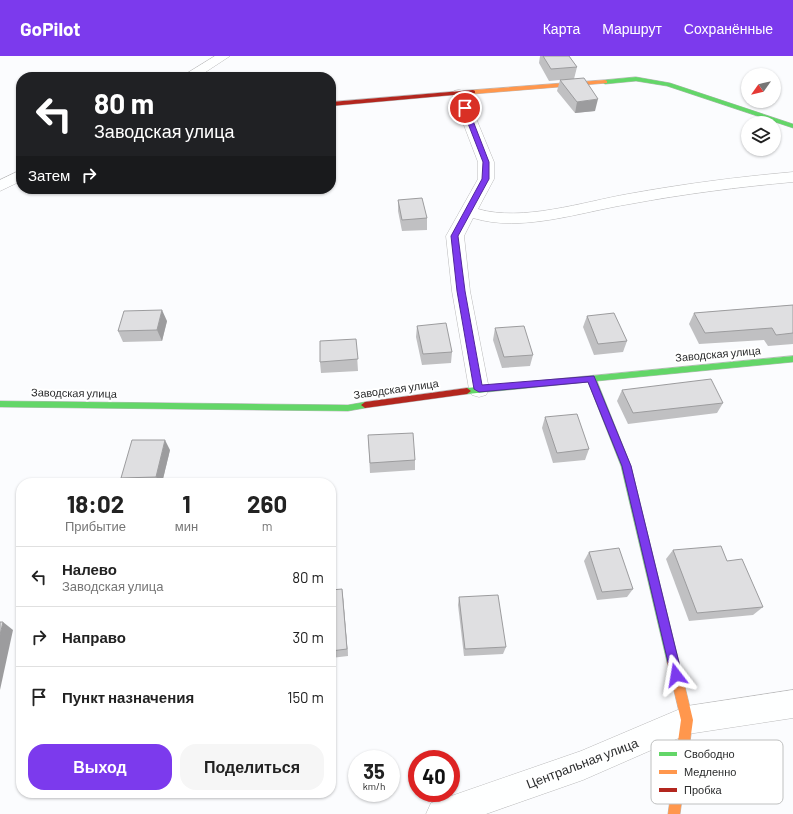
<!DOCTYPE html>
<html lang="ru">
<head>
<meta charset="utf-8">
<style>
	:root { --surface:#fff; --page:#f6f6f6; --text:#222; --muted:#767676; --line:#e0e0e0; --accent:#7c3aed }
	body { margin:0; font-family:Barlow,sans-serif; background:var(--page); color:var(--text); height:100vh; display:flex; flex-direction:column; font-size:15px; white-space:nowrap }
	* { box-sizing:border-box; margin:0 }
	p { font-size:13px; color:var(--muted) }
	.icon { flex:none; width:22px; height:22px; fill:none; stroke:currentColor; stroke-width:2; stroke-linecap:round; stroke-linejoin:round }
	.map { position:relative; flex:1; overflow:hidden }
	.details { position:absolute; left:16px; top:422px; width:320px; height:320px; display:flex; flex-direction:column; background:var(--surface); border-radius:16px; box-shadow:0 1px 3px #0004 }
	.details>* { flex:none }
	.banner { position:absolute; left:16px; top:16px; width:320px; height:122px; border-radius:16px; box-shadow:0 1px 3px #0004; background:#202124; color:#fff; overflow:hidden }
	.needle { width:26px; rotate:236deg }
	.buttons { position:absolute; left:741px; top:12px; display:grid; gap:8px }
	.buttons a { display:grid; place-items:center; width:40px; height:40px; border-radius:50%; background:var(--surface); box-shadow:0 1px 3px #0004; font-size:20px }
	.speed { position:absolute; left:348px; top:694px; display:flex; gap:8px; font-size:20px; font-weight:700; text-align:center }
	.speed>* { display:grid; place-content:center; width:52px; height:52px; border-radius:50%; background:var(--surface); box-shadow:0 1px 3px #0004; line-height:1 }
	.speed small { font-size:10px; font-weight:400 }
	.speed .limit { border:6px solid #d22; background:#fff; color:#111 }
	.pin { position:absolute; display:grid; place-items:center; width:34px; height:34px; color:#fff; margin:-17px; border:2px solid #fff; border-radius:50%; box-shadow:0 1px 4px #0007 }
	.me { position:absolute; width:44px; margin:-22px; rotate:346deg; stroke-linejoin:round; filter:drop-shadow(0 0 3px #0008) }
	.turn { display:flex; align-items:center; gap:14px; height:84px; padding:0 12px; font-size:18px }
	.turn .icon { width:52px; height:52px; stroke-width:2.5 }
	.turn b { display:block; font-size:28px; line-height:34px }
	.then { display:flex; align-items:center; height:38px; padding:0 12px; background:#0003; gap:8px; font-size:15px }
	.eta { display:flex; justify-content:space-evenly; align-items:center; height:68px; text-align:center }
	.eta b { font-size:24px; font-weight:700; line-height:28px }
	.button { display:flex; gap:8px; margin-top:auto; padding:8px 12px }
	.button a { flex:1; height:46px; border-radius:16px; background:var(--accent); color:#fff; font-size:16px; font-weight:700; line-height:46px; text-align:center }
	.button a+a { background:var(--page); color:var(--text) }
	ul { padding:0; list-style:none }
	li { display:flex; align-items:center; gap:12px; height:60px; padding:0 12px; border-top:1px solid var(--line) }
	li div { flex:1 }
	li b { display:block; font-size:15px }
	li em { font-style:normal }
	header { display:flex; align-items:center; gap:24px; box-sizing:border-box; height:56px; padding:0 20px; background:var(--accent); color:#fff }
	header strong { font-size:19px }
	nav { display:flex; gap:22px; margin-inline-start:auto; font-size:14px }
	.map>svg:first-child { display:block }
</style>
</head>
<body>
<header>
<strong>GoPilot</strong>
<nav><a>Карта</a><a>Маршрут</a><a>Сохранённые</a></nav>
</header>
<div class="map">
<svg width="793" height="758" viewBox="0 0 793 758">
	<rect width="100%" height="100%" fill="#fbfcfe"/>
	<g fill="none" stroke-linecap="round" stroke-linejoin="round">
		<defs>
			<g id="street">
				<path d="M215,0H230L198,21H181Z"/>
				<path d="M459,34L464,35L466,38L494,106V123L478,153C522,166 583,146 628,138C683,128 737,121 793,116V126C738,131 684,138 630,148C580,156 522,177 473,162L464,180L470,235L489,333L486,339L479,341L472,339L469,333L452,235L446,180L478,123V106L452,38L454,35Z"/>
				<path d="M21,114V125L0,135V124Z"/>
				<path d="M793,634V662L688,678L583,724L486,758H426L431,747L581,695L687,650Z"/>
			</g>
			<g id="fast">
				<path d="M636,21L670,27L793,68V72L667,30L636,25L605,28L602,26L605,24Z"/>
				<path d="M793,300V306L597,325L631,410L679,606L677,610L673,612L669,610L667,606L621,410L588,326L467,338L463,335L467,332Z"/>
				<path d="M0,345L348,349L365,346L369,349L365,352L348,355L0,351Z"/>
			</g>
			<g id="slow">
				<path d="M605,24L607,25V27L473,38L470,36L473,34Z"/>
				<path d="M673,600L677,602L679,606L693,664L680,758H668L681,664L667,606L669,602Z"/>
			</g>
			<g id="jam">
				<path d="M473,34L475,35V37L331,50V46Z"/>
				<path d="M467,332L471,335L467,338L365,352L361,349L365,346Z"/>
			</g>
		</defs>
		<use href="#street" stroke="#bababb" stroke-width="1"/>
		<use href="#fast" stroke="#bababb" stroke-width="1"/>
		<use href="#slow" stroke="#bababb" stroke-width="1"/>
		<use href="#jam" stroke="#bababb" stroke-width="1"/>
		<use href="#street" fill="#feffff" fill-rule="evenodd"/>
		<use href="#fast" fill="#63d668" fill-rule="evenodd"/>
		<use href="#slow" fill="#ff974d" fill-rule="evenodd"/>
		<use href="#jam" fill="#b3261e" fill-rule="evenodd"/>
	</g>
	<g fill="#c0c0c2">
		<path d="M540,0H569L577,11L574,23L595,55L575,57L557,35L560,24L549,25L539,7Z"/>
		<path d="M398,144L427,162V174L402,175L398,155Z"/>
		<path d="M793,249V288L768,290L764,284L699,288L689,268L694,257Z"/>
		<path d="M587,260L627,285L623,296L594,299L583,271Z"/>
		<path d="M167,265L162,285L123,286L118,275Z"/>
		<path d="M417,270L452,296L451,307L422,309L416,281Z"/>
		<path d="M495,272L533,299L530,310L502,312L493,284Z"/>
		<path d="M356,283L358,315L321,317L320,306Z"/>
		<path d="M622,334L723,347L717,357L628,368L617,345Z"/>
		<path d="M545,361L589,393L585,404L553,407L542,372Z"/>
		<path d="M368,379L415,404V414L370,417Z"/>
		<path d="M170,394L162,427H125L121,422Z"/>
		<path d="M673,494L727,505L763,551L753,559L689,565L666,503Z"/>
		<path d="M589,496L633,533L627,541L597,544L584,505Z"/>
		<path d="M342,533L343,541L348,600L331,602V534Z"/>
		<path d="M459,541L506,591L503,598L464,600L458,549Z"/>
	</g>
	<g fill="#9c9c9e">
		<path d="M598,43L595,55L575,57L577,46Z"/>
		<path d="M162,254L167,265L162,285L157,274Z"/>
		<path d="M165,384L170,394L162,427H159L156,421Z"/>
		<path d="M342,533L343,541L348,600L347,593Z"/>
		<path d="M3,566L13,574L0,634V579Z"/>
	</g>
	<g fill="#dfdfe1" stroke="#9c9c9e">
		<path d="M543,0H569L577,11L551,13Z"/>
		<path d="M584,22L598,43L577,46L560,24Z"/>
		<path d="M422,142L427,162L402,164L398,144Z"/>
		<path d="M793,249V277L776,279L772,272L705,277L694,257Z"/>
		<path d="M162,254L157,274L118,275L124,255Z"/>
		<path d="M614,257L627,285L598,288L587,260Z"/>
		<path d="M446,267L452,296L423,298L417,270Z"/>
		<path d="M524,270L533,299L504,301L495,272Z"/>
		<path d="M356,283L358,303L320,306V285Z"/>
		<path d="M711,323L723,347L633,357L622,334Z"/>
		<path d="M577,358L589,393L557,397L545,361Z"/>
		<path d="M413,377L415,404L370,407L368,379Z"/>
		<path d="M132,384H165L156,421L121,422Z"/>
		<path d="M721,490L727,505L742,503L763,551L697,557L673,494Z"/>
		<path d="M619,492L633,533L602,536L589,496Z"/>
		<path d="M342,533L347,593L331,595V534Z"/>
		<path d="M498,539L506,591L465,593L459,541Z"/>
		<path d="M0,566H3L0,579Z"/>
	</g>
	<path fill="#7c3aed" stroke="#51269a" d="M465,50L468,52L489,106V123L458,180L465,235L482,329L594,320L631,410L682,619L680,623L676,625L672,623L671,619L622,410L588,326L479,336L474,333L457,235L451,180L482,123L483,106L462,52Z"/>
	<g text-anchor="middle" stroke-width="4" stroke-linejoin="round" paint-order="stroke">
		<g font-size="11" fill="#2b2c2d" stroke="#fff">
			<text transform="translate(718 298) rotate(-5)" y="4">Заводская улица</text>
			<text transform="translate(396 333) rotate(-8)" y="4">Заводская улица</text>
			<text transform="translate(74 337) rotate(1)" y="4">Заводская улица</text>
		</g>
		<g font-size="13" fill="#2b2c2d" stroke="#fff">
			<text transform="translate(582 707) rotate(-21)" y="5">Центральная улица</text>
		</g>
	</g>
	<rect x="651" y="684" width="132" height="64" rx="6" fill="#fff" stroke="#bfc0c0" stroke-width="1"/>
	<rect x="659" y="696" width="18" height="4" fill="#63d668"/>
	<rect x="659" y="714" width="18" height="4" fill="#ff974d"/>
	<rect x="659" y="732" width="18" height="4" fill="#b3261e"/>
	<g font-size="11" fill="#2b2c2d">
		<text x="684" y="702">Свободно</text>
		<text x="684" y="720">Медленно</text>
		<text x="684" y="738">Пробка</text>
	</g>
</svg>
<div class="buttons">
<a><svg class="needle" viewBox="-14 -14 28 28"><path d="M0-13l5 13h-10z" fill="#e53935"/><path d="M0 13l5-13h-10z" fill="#767676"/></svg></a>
<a><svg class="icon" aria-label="layers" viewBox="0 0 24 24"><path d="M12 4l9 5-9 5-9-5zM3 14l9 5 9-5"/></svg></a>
</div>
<div class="speed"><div>35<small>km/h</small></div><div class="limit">40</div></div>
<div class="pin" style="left:465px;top:52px;background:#d93025"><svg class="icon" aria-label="arrive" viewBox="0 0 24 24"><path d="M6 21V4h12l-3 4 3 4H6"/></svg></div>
<svg class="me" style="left:676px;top:619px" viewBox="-20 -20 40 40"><path d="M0-17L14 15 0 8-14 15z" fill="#7c3aed" stroke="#fff" stroke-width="4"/></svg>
<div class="banner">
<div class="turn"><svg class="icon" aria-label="left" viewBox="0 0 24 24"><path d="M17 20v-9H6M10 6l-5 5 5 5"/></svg><div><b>80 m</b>Заводская улица</div></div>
<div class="then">Затем<svg class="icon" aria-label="right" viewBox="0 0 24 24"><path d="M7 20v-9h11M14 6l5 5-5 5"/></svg></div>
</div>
<section class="details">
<div class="eta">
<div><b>18:02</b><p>Прибытие</p></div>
<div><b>1</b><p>мин</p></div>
<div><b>260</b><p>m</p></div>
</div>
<ul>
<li><svg class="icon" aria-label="left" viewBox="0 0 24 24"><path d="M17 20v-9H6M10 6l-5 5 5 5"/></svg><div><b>Налево</b><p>Заводская улица</p></div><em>80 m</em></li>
<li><svg class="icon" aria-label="right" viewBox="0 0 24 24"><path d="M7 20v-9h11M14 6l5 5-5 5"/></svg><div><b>Направо</b></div><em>30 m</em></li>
<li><svg class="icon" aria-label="arrive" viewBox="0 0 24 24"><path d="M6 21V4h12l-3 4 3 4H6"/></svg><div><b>Пункт назначения</b></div><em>150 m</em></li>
</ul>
<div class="button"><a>Выход</a><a>Поделиться</a></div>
</section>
</div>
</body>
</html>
